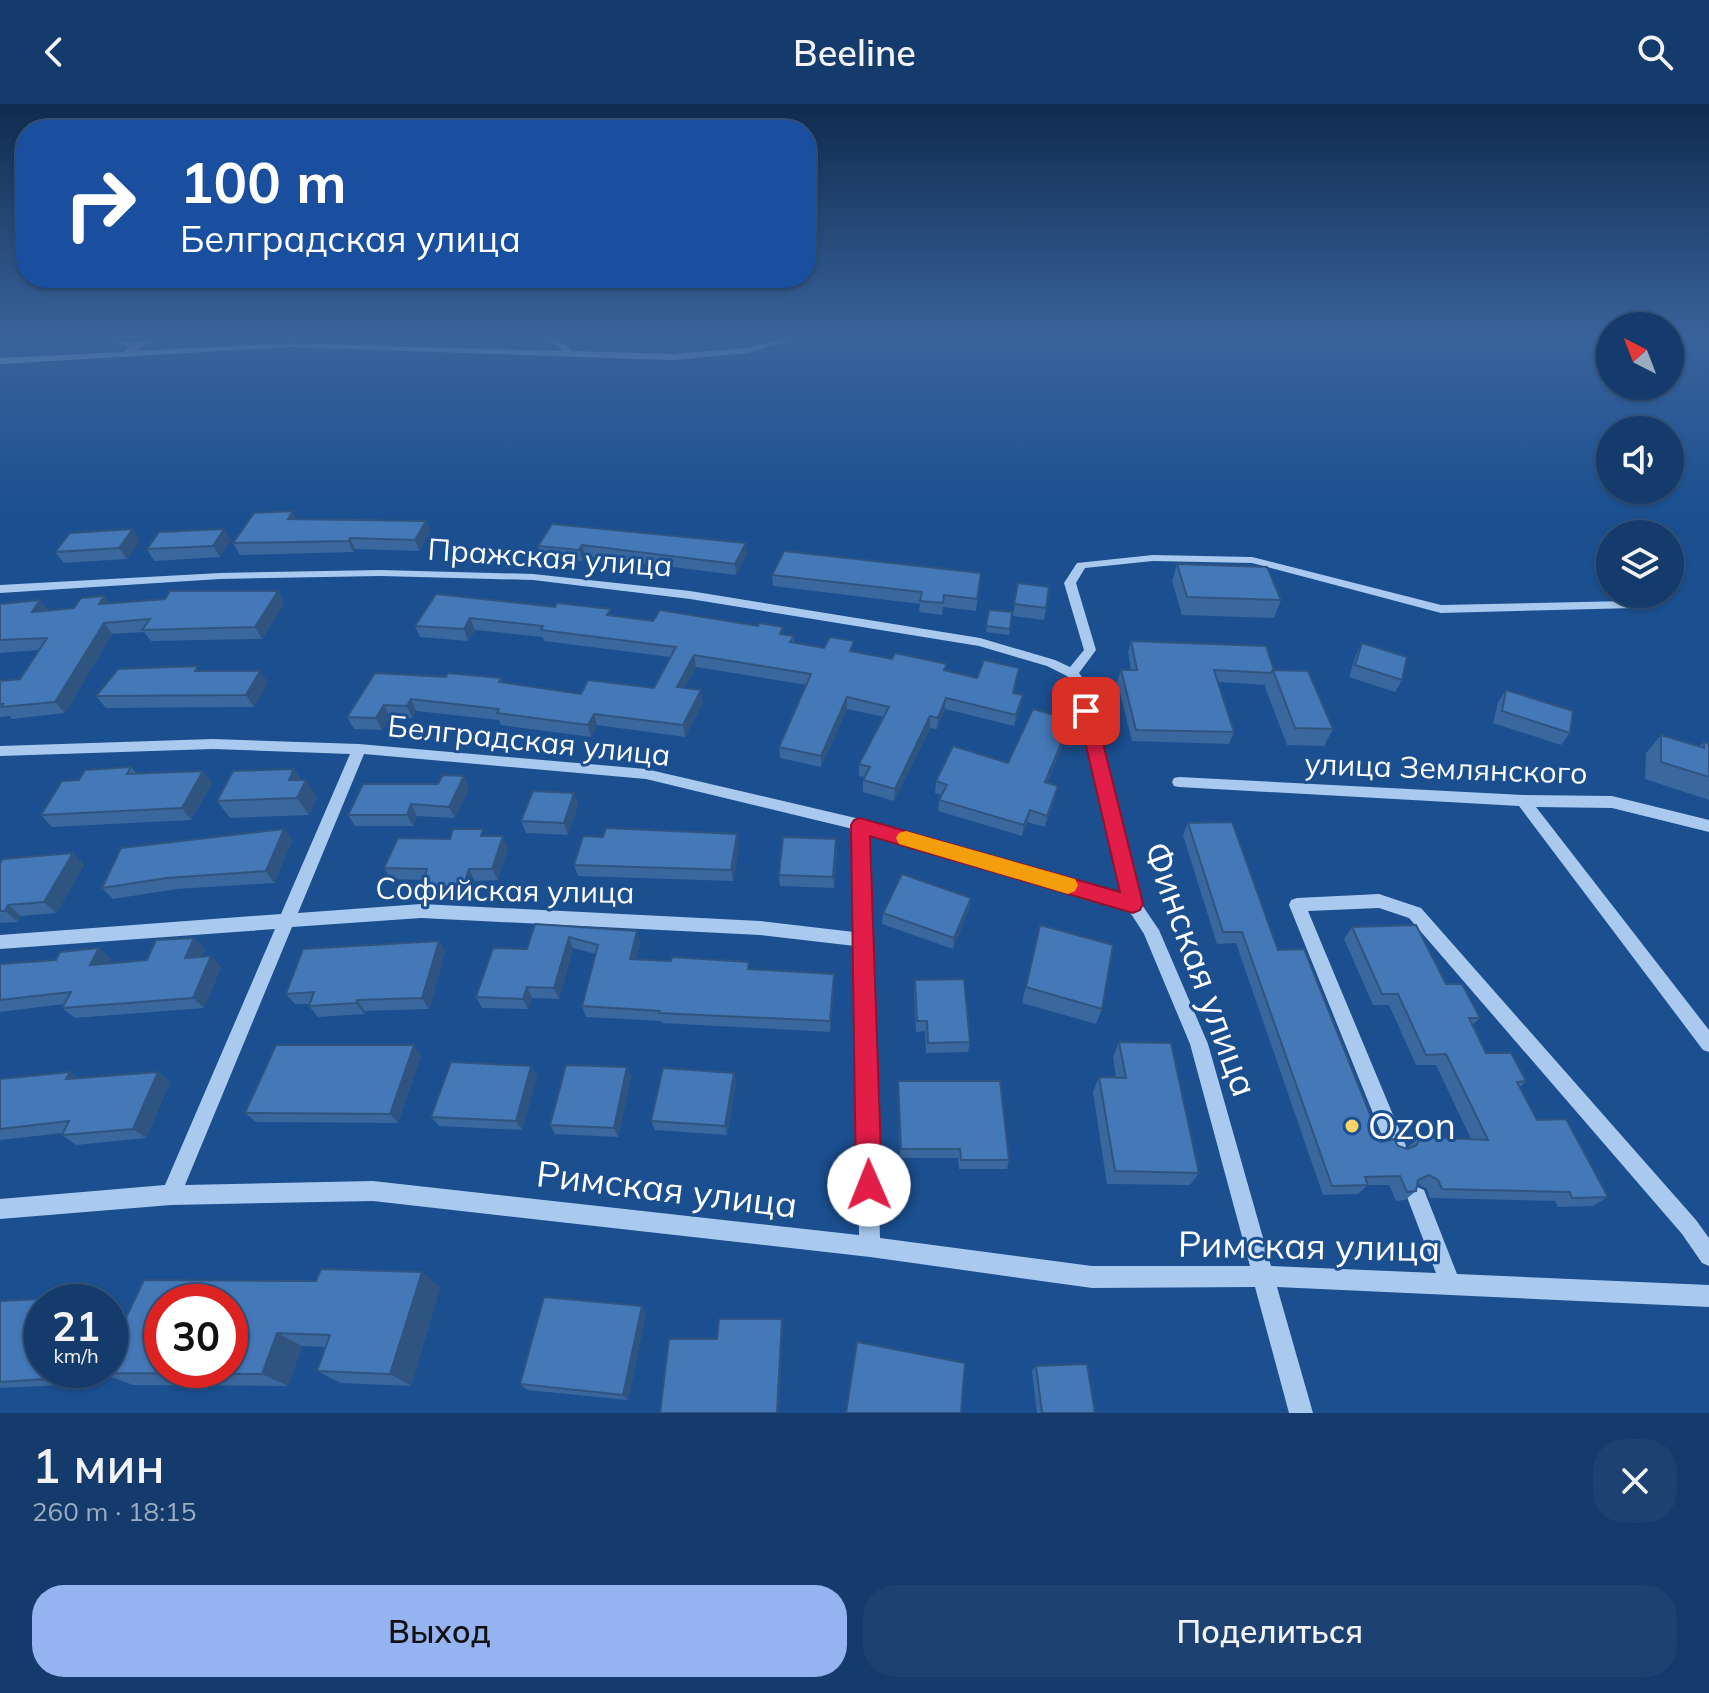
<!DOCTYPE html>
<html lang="ru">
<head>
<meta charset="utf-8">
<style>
	:root { --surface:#143b6b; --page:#1d4271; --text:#f1f3f6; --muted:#9dadc1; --line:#33557e; --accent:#95b2f1 }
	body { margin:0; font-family:Mulish,sans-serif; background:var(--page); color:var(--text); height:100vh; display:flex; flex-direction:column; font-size:30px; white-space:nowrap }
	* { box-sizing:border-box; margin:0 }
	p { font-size:26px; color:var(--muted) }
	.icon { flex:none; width:44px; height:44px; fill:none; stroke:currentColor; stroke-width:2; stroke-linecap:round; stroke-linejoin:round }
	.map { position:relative; height:1309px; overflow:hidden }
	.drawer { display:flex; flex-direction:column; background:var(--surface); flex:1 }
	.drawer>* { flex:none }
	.top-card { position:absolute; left:16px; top:16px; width:800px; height:168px; border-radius:32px; box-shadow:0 2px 6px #0004,0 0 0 2px var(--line); background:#1a4fa0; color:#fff; overflow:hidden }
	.needle { width:52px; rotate:318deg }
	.buttons { position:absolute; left:1596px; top:208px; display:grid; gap:16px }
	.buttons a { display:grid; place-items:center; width:88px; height:88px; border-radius:50%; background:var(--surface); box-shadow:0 2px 6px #0004,0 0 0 2px var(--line); font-size:40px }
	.speed { position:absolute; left:24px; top:1180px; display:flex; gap:16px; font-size:40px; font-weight:700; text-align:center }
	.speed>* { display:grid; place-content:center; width:104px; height:104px; border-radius:50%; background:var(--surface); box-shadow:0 2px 6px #0004,0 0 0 2px var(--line); line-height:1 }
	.speed small { font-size:20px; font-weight:400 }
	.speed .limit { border:12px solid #d22; background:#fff; color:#111 }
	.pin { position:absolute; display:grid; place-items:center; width:68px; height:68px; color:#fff; margin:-34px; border-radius:16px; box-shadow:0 4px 12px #0006 }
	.me { position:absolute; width:88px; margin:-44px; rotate:359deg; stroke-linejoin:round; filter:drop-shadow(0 0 6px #0008) }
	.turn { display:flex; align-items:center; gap:28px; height:168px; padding:0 32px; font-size:36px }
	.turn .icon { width:104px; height:104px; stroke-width:2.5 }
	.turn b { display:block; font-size:56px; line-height:68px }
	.round { display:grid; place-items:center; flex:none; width:84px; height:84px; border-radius:32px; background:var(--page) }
	.summary { display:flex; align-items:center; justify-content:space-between; height:136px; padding:0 32px }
	h1 { font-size:48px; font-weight:600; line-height:60px }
	.action { display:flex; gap:16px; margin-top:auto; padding:16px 32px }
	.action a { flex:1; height:92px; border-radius:32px; background:var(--accent); color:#111; font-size:32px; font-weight:600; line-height:92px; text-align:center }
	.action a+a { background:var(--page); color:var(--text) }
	header { display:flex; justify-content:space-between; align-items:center; height:104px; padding:0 32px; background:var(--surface); font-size:36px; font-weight:600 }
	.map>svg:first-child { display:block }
</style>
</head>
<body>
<header><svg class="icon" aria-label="back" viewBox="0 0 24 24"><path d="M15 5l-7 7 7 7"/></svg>Beeline<svg class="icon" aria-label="search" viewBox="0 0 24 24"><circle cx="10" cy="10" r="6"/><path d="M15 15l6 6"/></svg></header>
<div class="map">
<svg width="1709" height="1309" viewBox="0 0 1709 1309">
	<rect width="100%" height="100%" fill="#1b4f8f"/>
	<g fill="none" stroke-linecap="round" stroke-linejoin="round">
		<g fill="#a9c9ee" fill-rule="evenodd">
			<path d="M100,233C111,233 126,240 134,239C143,238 150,233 161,233L134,247L289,239L563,247L557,241L539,233C554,233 562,236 572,247L673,250L748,244L788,233H801L748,249L673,256L289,243L0,260V254L124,248L128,243Z"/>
			<path d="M1153,451L1252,453L1441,501L1627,497L1623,490H1635L1641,500L1635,504L1441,509L1252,459L1153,457L1085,464L1076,479L1096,546L1079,569L1088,582L1104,659L1140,798L1159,826L1208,940L1271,1162L1436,1169L1407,1093L1410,1086L1417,1083L1424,1086L1457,1170L1709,1181V1203L1277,1183L1313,1309H1289L1255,1183L1092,1184L870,1153L373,1097L171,1101L0,1115V1095L165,1081L275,825L0,845V831L281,810L350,650L213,645L0,652V642L213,635L359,640L646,665L860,715L1123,790L1090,659L1075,582L1067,572L1047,562L979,542L690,495L533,476L381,472L220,475L0,489V481L220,469L381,466L533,470L690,487L980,534L1055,556L1070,563L1084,546L1064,479L1077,459ZM364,650L646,675L853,725L854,828L760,817L421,800L298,809ZM868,729L1128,805L1144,830L1190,940L1250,1162H1092L880,1134ZM421,814L760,831L855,842L859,1131L373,1077L185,1081L292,823Z"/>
			<path d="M1179,673L1523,691L1612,692L1709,716V728L1612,704L1536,703L1709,926V948L1703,946L1519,702L1179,683L1174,682L1172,678L1174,674Z"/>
			<path d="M1379,790L1421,804L1696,1116L1709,1134V1162L1702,1159L1682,1130L1409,814L1379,804L1308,807L1406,1042L1403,1049L1396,1052L1389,1049L1289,801L1291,796L1297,794Z"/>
		</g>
	</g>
	<g fill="#3a679d">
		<path d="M297,416L426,417L430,428L419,447L355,445L353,448L240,451L233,439Z"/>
		<path d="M552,420L747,450L736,471L585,452L582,457L541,454L538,442Z"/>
		<path d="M224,425L231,436L220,453L154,457L147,445Z"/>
		<path d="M140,436L127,455L64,459L55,448Z"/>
		<path d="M1177,460L1281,496L1274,514L1182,511L1172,477Z"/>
		<path d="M981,469L976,507L943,503L942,511L919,508L920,500L773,482L772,471Z"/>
		<path d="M1018,479L1046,504L1044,516L1013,512Z"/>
		<path d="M278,487L284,499L262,535L151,537L144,528L112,530L65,609L12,615L10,612L0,613V577L20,575L39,546L0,549V500L48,507L109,499Z"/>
		<path d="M436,490L653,517L794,532V539L854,548L977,574L1019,564L1014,589L1021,603L1014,622L945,605L937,625L930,624L894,697L863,688V676L864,673L859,672V660L884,613L847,605L821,663L780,654L779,643L807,581L696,563L684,584L703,598L685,633L597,621L591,633L501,621L499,616L416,607L412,614L390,613L382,626L354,625L347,613L375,569L501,574L503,579L581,590L654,584L670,553L544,537L543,533L475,526L468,537L420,533L415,522Z"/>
		<path d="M989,506L1012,508L1009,531L986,528Z"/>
		<path d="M1131,537L1274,566L1333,625L1324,642L1287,641L1265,583L1266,581L1218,578L1234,628L1229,640L1132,637L1117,578L1121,566H1131L1128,548Z"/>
		<path d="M1362,539L1402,576L1395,588L1349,573L1356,551Z"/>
		<path d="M268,578L254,603L106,604L96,592Z"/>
		<path d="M1506,586L1570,629L1561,641L1493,619L1498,598Z"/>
		<path d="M1071,616L1068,628L1047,679L1058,682L1055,694L1045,723L1027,718L1022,732L938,707L939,696L942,691L935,689L936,677L1008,659Z"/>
		<path d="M1661,631L1699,643L1704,638L1709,640V696L1645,675L1646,649Z"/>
		<path d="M131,663L136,669L212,679L191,716L52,723L41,711L79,676Z"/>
		<path d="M302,676L317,693L309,711L230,714L217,697Z"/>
		<path d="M469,684L455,714L417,712L413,722H355L348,711Z"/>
		<path d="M574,689L578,700L568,731L526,729L521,717Z"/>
		<path d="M1188,719L1278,846L1381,1038L1408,1045L1409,1042L1420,1033L1471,1035L1436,961H1416L1389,901H1373L1344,835L1352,823L1446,880L1480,914L1472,921L1486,949L1526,977L1520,983L1537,1016L1608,1093L1593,1102L1558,1103L1555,1097L1430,1094L1427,1085L1418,1080L1416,1087L1405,1096L1396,1097L1389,1081H1368L1358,1090L1323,1091L1236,839L1217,840L1183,731Z"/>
		<path d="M284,725L292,737L274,779L177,785L113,795L102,784Z"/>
		<path d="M486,732L508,743L498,776L475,777L469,795H426L420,784L423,776L391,775L384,764L450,735Z"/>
		<path d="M603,733L739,742L733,777L578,772L574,761Z"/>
		<path d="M837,746L834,784L780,782L779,771Z"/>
		<path d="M73,749L84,761L56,809L21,812L18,818L0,819V759Z"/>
		<path d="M971,794L969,805L953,845L882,820L883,809Z"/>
		<path d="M535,820L640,838L636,855L750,865L834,880L830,928L662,919L661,917L586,913L582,902L596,850L573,844L559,895L532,894L528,905L482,904L476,893L527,845Z"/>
		<path d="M1040,821L1102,905L1096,920L1022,899Z"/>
		<path d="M194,834L205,845L201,853L221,863L204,904L75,914L62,904L64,900L0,908V860L111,855L109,859L147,856Z"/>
		<path d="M439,837L445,848L429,905L365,907L364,910L318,913L309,902L310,900H295L286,890Z"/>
		<path d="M915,876L970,938L968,948L926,949L925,927L916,928L914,887Z"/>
		<path d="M1119,938L1199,1069L1190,1081L1107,1080L1093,988L1099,973L1116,974L1113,953Z"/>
		<path d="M421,951L398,1019L256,1018L245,1009Z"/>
		<path d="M531,962L537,972L522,1026L439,1022L431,1013Z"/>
		<path d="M627,963L631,973L618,1033L555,1030L550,1021Z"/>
		<path d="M70,968L78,974L158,968L170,978L146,1034L76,1041L62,1031L63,1029L0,1036V975Z"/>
		<path d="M734,969L736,979L727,1031L655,1026L651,1017Z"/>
		<path d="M898,977L1009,1056L1007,1065H959L958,1054H900Z"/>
		<path d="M440,1183L411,1282L341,1279L317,1267L326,1243L302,1242L288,1282L133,1281L100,1269Z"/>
		<path d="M0,1197L63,1281L0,1284Z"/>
		<path d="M646,1209L628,1296L527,1286L520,1280Z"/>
		<path d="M1036,1262L1095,1309H1037L1032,1267Z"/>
	</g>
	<g fill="#305480">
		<path d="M293,407L298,419L288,415Z"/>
		<path d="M426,417L430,428L419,447L415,436Z"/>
		<path d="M133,425L140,436L127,455L119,444Z"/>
		<path d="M224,425L231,436L220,453L213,442Z"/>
		<path d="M350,434L355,445L353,448L348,437Z"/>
		<path d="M746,439L747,450L736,471L735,460Z"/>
		<path d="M582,441L585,452L582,457L579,446Z"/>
		<path d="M278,487L284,499L262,535L255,523Z"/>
		<path d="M104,492L113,504L99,500Z"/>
		<path d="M40,496L49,508H32Z"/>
		<path d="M470,514L475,526L468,537L464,525Z"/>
		<path d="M104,519L112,530L65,609L55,598Z"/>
		<path d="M694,551L696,563L679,594L677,583Z"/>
		<path d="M260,567L268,578L254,603L246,591Z"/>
		<path d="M701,586L703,598L685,633L683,621Z"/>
		<path d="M1023,591L1021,603L1014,622L1016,611Z"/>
		<path d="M847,593V605L821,663V652Z"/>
		<path d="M946,594L945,605L937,625L938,614Z"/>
		<path d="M411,595L416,607L412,614L407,602Z"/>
		<path d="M384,601L390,613L382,626L376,614Z"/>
		<path d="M594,610L597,621L591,633L588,621Z"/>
		<path d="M930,612V624L894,697L895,685Z"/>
		<path d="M1071,616L1068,628L1042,690L1045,678Z"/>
		<path d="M294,665L304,680L306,676L317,693L309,711L297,694L289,676Z"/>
		<path d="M203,667L212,679L191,716L182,704Z"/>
		<path d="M464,672L469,684L455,714L449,703Z"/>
		<path d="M1058,682L1055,694L1045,723L1047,712Z"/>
		<path d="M574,689L578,700L568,731L564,719Z"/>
		<path d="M411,700L417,712L413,722L407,711Z"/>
		<path d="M1030,706L1027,718L1022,732L1024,721Z"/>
		<path d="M284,725L292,737L274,779L266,767Z"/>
		<path d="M737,730L739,742L733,777L731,766Z"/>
		<path d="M503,732L508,743L498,776L492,765Z"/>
		<path d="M836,735L837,746L834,784L833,773Z"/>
		<path d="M73,749L84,761L56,809L44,798Z"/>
		<path d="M469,765L475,777L469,795L463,783Z"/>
		<path d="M971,794L969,805L953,845L954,834Z"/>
		<path d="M8,801L21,812L18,818L5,807Z"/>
		<path d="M637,827L640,838L633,866L630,855Z"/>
		<path d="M569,833L573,844L559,895L554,884Z"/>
		<path d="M194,834L205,845L196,864L185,854Z"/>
		<path d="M439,837L445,848L429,905L422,894Z"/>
		<path d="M99,844L111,855L103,872L90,861Z"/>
		<path d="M211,852L221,863L204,904L193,894Z"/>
		<path d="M834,870V880L830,928V917Z"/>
		<path d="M527,883L532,894L528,905L523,895Z"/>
		<path d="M357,896L365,907L364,910L356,899Z"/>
		<path d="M414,941L421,951L398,1019L390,1010Z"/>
		<path d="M531,962L537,972L522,1026L516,1017Z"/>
		<path d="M627,963L631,973L618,1033L614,1024Z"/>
		<path d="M70,968L83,978L66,975Z"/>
		<path d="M158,968L170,978L146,1034L133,1025Z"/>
		<path d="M734,969L736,979L727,1031L725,1022Z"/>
		<path d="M422,1168L440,1183L411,1282L390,1270Z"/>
		<path d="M83,1193L95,1198H81Z"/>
		<path d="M642,1202L646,1209L628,1296L623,1291Z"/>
		<path d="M782,1215L783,1221L779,1309H777Z"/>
		<path d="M277,1229L302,1242L288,1282L262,1270Z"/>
		<path d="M50,1266H69L63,1281L46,1275Z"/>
	</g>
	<g fill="#4478b7" stroke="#305480" stroke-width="2" fill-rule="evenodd">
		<path d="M293,407L288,415L426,417L415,436L350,434L348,437L233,439L254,409Z"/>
		<path d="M552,420L746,439L735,460L582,441L579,446L538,442Z"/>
		<path d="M133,425L119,444L55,448L70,429Z"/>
		<path d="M224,425L213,442L147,445L159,428Z"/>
		<path d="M784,447L981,469L977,495L944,491L943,499L920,497L922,488L772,471Z"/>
		<path d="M1177,460L1267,463L1281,496L1187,493Z"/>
		<path d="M1018,479L1049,483L1046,504L1014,500Z"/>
		<path d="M170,487H278L255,523L142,526L150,515L104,519L55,598L1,603L3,600H0V577L20,575L47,534L0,536V500L40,496L32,508L74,504L81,494L104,492L99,500L165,495Z"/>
		<path d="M436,490L555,503L557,499L611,505L607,511L653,517L660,506L758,522L759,519L783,523L780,530L794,532L790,538L824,544L830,533L854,537L850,547L892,555L895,549L947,560L944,566L977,574L984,556L1019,564L1013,589L1023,591L1016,611L946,594L938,614L930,612L895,685L863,676L870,663L859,660L889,603L847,593L821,652L779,643L811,570L694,551L677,583L701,586L683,621L594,610L588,621L497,609L499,605L411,595L407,602L384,601L376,614L347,613L375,569L446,573L448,569L501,574L499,578L581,590L588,576L654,584L676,543L541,526L543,522L470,514L464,525L415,522Z"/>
		<path d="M989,506L1012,508L1010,525L986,522Z"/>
		<path d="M1131,537L1266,542L1274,566H1273L1271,569L1214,566L1234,628L1136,626L1121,566H1137Z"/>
		<path d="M1362,539L1407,553L1402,576L1355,561Z"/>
		<path d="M198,562L195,567H260L246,591L96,592L118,565Z"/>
		<path d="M1273,566L1308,567L1333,625L1295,624Z"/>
		<path d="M1506,586L1573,607L1570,629L1502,607Z"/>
		<path d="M1033,605L1071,616L1045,678L1058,682L1047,712L1030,706L1024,721L939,696L947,681L936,677L953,642L1008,659Z"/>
		<path d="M1661,631L1704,644V638L1709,640V673L1661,658Z"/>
		<path d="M131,663L127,670L203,667L182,704L41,711L62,677L79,676L85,666Z"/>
		<path d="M294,665L289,676H306L297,694L217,697L233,667Z"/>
		<path d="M443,671L464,672L449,703L411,700L407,711H348L363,680H438Z"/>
		<path d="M533,687L574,689L564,719L521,717Z"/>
		<path d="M1232,718L1278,846L1304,845L1381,1038L1394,1035L1398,1042L1408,1045L1417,1041L1420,1033L1488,1036L1446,950L1426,951L1398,890H1382L1352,823L1416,821L1446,880H1462L1480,914H1469L1486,949H1511L1526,977L1517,978L1537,1016L1566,1015L1608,1093L1572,1094L1570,1088L1442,1085L1438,1076L1429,1071L1418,1076L1416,1087L1407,1088L1400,1072L1365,1073L1368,1081L1332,1082L1242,828H1223L1188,719Z"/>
		<path d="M606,724L737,730L731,766L574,761L583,732L603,733Z"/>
		<path d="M284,725L266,767L167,774L102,784L121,744Z"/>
		<path d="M453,725H483L481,732H503L492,765H469L463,783L420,784L427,765L384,764L398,734L450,735Z"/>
		<path d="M783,733L836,735L833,773L779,771Z"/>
		<path d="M73,749L44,798L8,801L5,807H0V759L3,755Z"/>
		<path d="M902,770L971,794L954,834L883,809Z"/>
		<path d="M535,820L637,827L630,855L671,857L672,853L749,858L748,865L834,870L830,917L659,909L660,907L582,902L598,841L569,833L554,884L527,883L523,895L476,893L493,844L527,845Z"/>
		<path d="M1040,821L1113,841L1102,905L1026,883Z"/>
		<path d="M194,834L185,854L211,852L193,894L62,904L71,888L0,896V860L56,856L60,848L99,844L90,861L147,856L156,836Z"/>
		<path d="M439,837L422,894L357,896L356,899L309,902L314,888L286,890L303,845Z"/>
		<path d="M964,875L970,938L928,939L927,917H917L915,876Z"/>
		<path d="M1119,938L1171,939L1199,1069L1115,1067L1099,973L1126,974Z"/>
		<path d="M276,941H414L390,1010L245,1009Z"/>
		<path d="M451,958L531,962L516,1017L431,1013Z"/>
		<path d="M566,961L627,963L614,1024L550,1021Z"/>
		<path d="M663,964L734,969L725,1022L651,1017Z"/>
		<path d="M70,968L66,975L158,968L133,1025L62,1031L69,1017L0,1025V975Z"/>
		<path d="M898,977H1000L1009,1056H961L960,1045H901Z"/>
		<path d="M321,1165L422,1168L390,1270L317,1267L330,1231L277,1229L262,1270L100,1269L101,1266H110V1247L144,1176L316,1177ZM162,1198H230V1266H162Z"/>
		<path d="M83,1193L81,1198H42V1266H50L46,1275L0,1278V1197Z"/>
		<path d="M544,1193L642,1202L623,1291L520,1280Z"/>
		<path d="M719,1215H782L777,1309H660L669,1235H717Z"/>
		<path d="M857,1238L965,1259L961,1309H846Z"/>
		<path d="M1087,1260L1095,1309H1042L1036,1262Z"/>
	</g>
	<linearGradient id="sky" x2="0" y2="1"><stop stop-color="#0f2b4f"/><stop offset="0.56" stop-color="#39639b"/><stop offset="1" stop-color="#39639b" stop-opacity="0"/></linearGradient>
	<rect width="1709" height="416" fill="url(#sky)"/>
	<path fill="#e11d48" stroke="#92132f" stroke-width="2" d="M1086,601L1095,607L1143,800L1140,806L1133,809L870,732L882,1081L878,1091L869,1094L859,1091L856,1081L851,721L854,716L860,714L1120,788L1078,607Z"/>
	<path fill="#f59e0b" d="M906,727L1068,773L1075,775L1078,781L1075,787L1068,790L899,740L896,734L899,729Z"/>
	<circle fill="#ffd166" stroke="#1b4f8f" stroke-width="3" cx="1352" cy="1022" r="8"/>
	<g text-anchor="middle" stroke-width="6" stroke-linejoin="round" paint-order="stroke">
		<g font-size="30" fill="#fff" stroke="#1b4f8f">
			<text transform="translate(550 454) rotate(4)" y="10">Пражская улица</text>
			<text transform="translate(529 637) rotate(6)" y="10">Белградская улица</text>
			<text transform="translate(1446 665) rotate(2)" y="10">улица Землянского</text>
			<text transform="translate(505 787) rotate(1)" y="10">Софийская улица</text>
		</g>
		<g font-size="36" fill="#fff" stroke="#1b4f8f">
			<text transform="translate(1201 865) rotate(70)" y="13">Финская улица</text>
			<text transform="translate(667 1085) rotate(7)" y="13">Римская улица</text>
			<text transform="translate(1309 1142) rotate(1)" y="13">Римская улица</text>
		</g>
		<g font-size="36" fill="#fff" stroke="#1b4f8f" text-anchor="start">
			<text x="1368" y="1035">Ozon</text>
		</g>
	</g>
</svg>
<div class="buttons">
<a><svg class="needle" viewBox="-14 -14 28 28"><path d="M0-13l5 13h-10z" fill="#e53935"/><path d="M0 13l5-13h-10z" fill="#9dadc1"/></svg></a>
<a><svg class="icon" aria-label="sound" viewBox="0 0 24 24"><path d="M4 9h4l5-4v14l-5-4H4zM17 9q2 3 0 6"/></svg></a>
<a><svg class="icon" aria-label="layers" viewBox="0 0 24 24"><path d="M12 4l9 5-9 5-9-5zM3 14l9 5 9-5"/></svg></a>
</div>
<div class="speed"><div>21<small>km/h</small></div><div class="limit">30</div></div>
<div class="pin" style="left:1086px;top:607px;background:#d93025"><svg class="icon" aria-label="arrive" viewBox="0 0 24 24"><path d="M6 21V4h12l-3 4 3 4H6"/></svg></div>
<svg class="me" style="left:869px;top:1081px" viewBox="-20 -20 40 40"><circle r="19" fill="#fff"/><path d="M0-13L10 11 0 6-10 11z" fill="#e11d48"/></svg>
<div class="top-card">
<div class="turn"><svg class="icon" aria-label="right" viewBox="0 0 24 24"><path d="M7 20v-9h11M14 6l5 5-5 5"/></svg><div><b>100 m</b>Белградская улица</div></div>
</div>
</div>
<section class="drawer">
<div class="summary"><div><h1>1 мин</h1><p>260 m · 18:15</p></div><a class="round"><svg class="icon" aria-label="close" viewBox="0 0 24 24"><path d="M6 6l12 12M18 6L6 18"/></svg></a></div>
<div class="action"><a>Выход</a><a>Поделиться</a></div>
</section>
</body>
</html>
